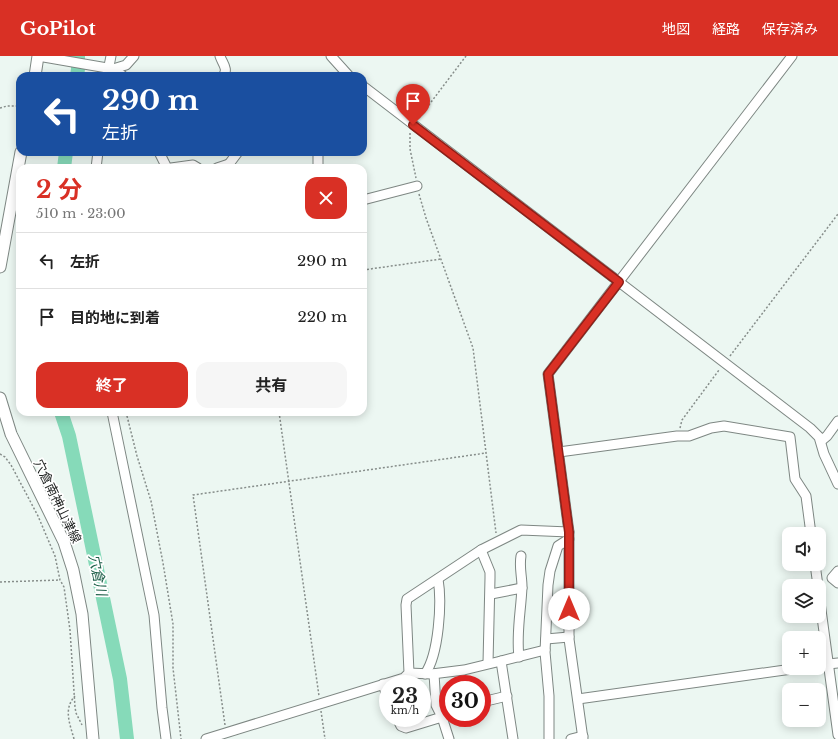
<!DOCTYPE html>
<html lang="ja">
<head>
<meta charset="utf-8">
<style>
	:root { --surface:#fff; --page:#f6f6f6; --text:#222; --muted:#767676; --line:#e0e0e0; --accent:#d93025 }
	body { margin:0; font-family:"Libre Baskerville","Noto Sans JP",serif; background:var(--page); color:var(--text); height:100vh; display:flex; flex-direction:column; font-size:15px; white-space:nowrap }
	* { box-sizing:border-box; margin:0 }
	p { font-size:13px; color:var(--muted) }
	.icon { flex:none; width:22px; height:22px; fill:none; stroke:currentColor; stroke-width:2; stroke-linecap:round; stroke-linejoin:round }
	.map { position:relative; flex:1; overflow:hidden }
	.panel { position:absolute; left:16px; top:108px; width:351px; height:252px; display:flex; flex-direction:column; background:var(--surface); border-radius:12px; box-shadow:0 2px 10px #0003 }
	.panel>* { flex:none }
	.top-card { position:absolute; left:16px; top:16px; width:351px; height:84px; border-radius:12px; box-shadow:0 2px 10px #0003; background:#1a4fa0; color:#fff; overflow:hidden }
	.buttons { position:absolute; left:782px; top:471px; display:grid; gap:8px }
	.buttons a { display:grid; place-items:center; width:44px; height:44px; border-radius:8px; background:var(--surface); box-shadow:0 2px 10px #0003; font-size:20px }
	.speed { position:absolute; left:379px; top:619px; display:flex; gap:8px; font-size:20px; font-weight:700; text-align:center }
	.speed>* { display:grid; place-content:center; width:52px; height:52px; border-radius:50%; background:var(--surface); box-shadow:0 2px 10px #0003; line-height:1 }
	.speed small { font-size:10px; font-weight:400 }
	.speed .limit { border:6px solid #d22; background:#fff; color:#111 }
	.pin { position:absolute; display:grid; place-items:center; width:34px; height:34px; color:#fff; margin:-41px -17px; border-radius:50% 50% 50% 0; rotate:-45deg; box-shadow:0 0 4px #0007 }
	.pin .icon { rotate:45deg }
	.me { position:absolute; width:44px; margin:-22px; rotate:0deg; stroke-linejoin:round; filter:drop-shadow(0 0 3px #0008) }
	.turn { display:flex; align-items:center; gap:14px; height:84px; padding:0 20px; font-size:18px }
	.turn .icon { width:52px; height:52px; stroke-width:2.5 }
	.turn b { display:block; font-size:28px; line-height:34px }
	.round { display:grid; place-items:center; flex:none; width:42px; height:42px; border-radius:12px; background:var(--page) }
	.headline { display:flex; align-items:center; justify-content:space-between; height:68px; padding:0 20px }
	h1 { font-size:24px; font-weight:700; line-height:30px; color:var(--accent) }
	.cta { display:flex; gap:8px; margin-top:auto; padding:8px 20px }
	.cta a { flex:1; height:46px; border-radius:12px; background:var(--accent); color:#fff; font-size:16px; font-weight:700; line-height:46px; text-align:center }
	.cta a+a { background:var(--page); color:var(--text) }
	ul { padding:0; list-style:none }
	li { display:flex; align-items:center; gap:12px; height:56px; padding:0 20px; border-top:1px solid var(--line) }
	li div { flex:1 }
	li b { display:block; font-size:15px }
	li em { font-style:normal }
	header { display:flex; align-items:center; gap:24px; box-sizing:border-box; height:56px; padding:0 20px; background:var(--accent); color:#fff }
	header strong { font-size:19px }
	nav { display:flex; gap:22px; margin-inline-start:auto; font-size:14px }
	.map>svg:first-child { display:block }
</style>
</head>
<body>
<header>
<strong>GoPilot</strong>
<nav><a>地図</a><a>経路</a><a>保存済み</a></nav>
</header>
<div class="map">
<svg width="838" height="683" viewBox="0 0 838 683">
	<rect width="100%" height="100%" fill="#ecf7f2"/>
	<g fill="none" stroke-linecap="round" stroke-linejoin="round">
		<g stroke="#86dab9" stroke-width="14">
			<path d="M77,20L78,13V0"/>
			<path d="M64,112L66,96"/>
			<path d="M61,356L69,380L120,623L127,683"/>
		</g>
		<defs>
			<g id="minor">
				<path d="M38,0L113,13L126,9L134,0"/>
				<path d="M220,0C222,7 229,13 223,20"/>
				<path d="M331,0L349,20"/>
				<path d="M113,13L123,20"/>
				<path d="M107,20L111,0"/>
				<path d="M363,30L810,372L819,381L824,398L838,428"/>
				<path d="M159,96L167,112"/>
				<path d="M318,96V112"/>
				<path d="M96,112L98,96"/>
				<path d="M171,112L193,109L198,112"/>
				<path d="M217,112L229,108"/>
				<path d="M232,112L229,108L238,96"/>
				<path d="M363,144L417,130"/>
				<path d="M112,356L154,559L162,652L166,683"/>
				<path d="M821,385L827,380L838,365"/>
				<path d="M559,396L677,380H689L711,372L724,370L790,381L795,423L806,440L811,478"/>
				<path d="M481,494L490,516V522L488,607"/>
				<path d="M815,508L818,530"/>
				<path d="M838,515L832,522L838,527"/>
				<path d="M491,538L522,532"/>
				<path d="M819,539L838,679"/>
				<path d="M546,583L569,581"/>
				<path d="M519,601C516,577 521,555 522,531C522,520 519,511 521,500"/>
				<path d="M501,605L545,594"/>
				<path d="M819,609L838,607"/>
				<path d="M409,617L432,618L464,614L501,605L513,683"/>
				<path d="M425,618C439,598 442,546 438,523"/>
				<path d="M434,618L436,649L442,661"/>
				<path d="M383,628L388,643"/>
				<path d="M578,643L799,612"/>
				<path d="M482,646L507,640"/>
				<path d="M397,662L401,670L406,672L442,661L449,683"/>
				<path d="M206,683L404,622L409,617L406,549L407,543L481,494L521,474L569,476"/>
				<path d="M549,683V640L545,596L548,529L550,515L558,490L569,483"/>
				<path d="M571,683L583,680"/>
				<path d="M583,683L569,583V476L548,318L792,0"/>
			</g>
			<g id="major">
				<path d="M35,20L38,0"/>
				<path d="M0,211L21,96"/>
				<path d="M0,342L11,378L64,486L73,514L82,558L93,683"/>
			</g>
		</defs>
		<use href="#minor" stroke="#7e8783" stroke-width="11"/>
		<use href="#major" stroke="#7e8783" stroke-width="13"/>
		<g stroke="#868d8a" stroke-width="1.5" stroke-dasharray="2 2" stroke-linecap="butt">
			<path d="M0,52L7,50H20"/>
			<path d="M419,62L466,0"/>
			<path d="M410,77V93L416,122"/>
			<path d="M419,138L426,162L473,292L496,477"/>
			<path d="M363,214L441,203"/>
			<path d="M730,300L838,158"/>
			<path d="M126,356L137,400L151,445L163,507L173,568V612L181,683"/>
			<path d="M279,356L319,640"/>
			<path d="M680,372L682,364L719,314"/>
			<path d="M0,398L5,401L11,409L38,460L55,500L60,524L64,531L70,574L75,651L76,657L82,669"/>
			<path d="M0,526L60,524"/>
			<path d="M321,655L325,683"/>
			<path d="M225,669L193,439L486,397"/>
			<path d="M74,683C70,668 63,653 75,640"/>
		</g>
		<use href="#minor" stroke="#fff" stroke-width="9"/>
		<use href="#major" stroke="#fff" stroke-width="11"/>
	</g>
	<g fill="none" stroke-linecap="round" stroke-linejoin="round">
		<defs>
			<path id="route" d="M413,69L619,226L548,318L569,476V553"/>
		</defs>
		<use href="#route" stroke="#8d1f18" stroke-width="10"/>
		<use href="#route" stroke="#d93025" stroke-width="7"/>
	</g>
	<g text-anchor="middle" stroke-width="3.5" stroke-linejoin="round" paint-order="stroke">
		<g font-size="13" fill="#1d201f" stroke="#fff">
			<text transform="translate(58 445) rotate(64)" y="5">穴倉南神山津線</text>
		</g>
		<g font-size="14" font-style="italic" fill="#20614b" stroke="#fff">
			<text transform="translate(98 519) rotate(78)" y="5">穴倉川</text>
		</g>
	</g>
</svg>
<div class="buttons">
<a><svg class="icon" aria-label="sound" viewBox="0 0 24 24"><path d="M4 9h4l5-4v14l-5-4H4zM17 9q2 3 0 6"/></svg></a>
<a><svg class="icon" aria-label="layers" viewBox="0 0 24 24"><path d="M12 4l9 5-9 5-9-5zM3 14l9 5 9-5"/></svg></a>
<a>+</a>
<a>−</a>
</div>
<div class="speed"><div>23<small>km/h</small></div><div class="limit">30</div></div>
<div class="pin" style="left:413px;top:69px;background:#d93025"><svg class="icon" aria-label="arrive" viewBox="0 0 24 24"><path d="M6 21V4h12l-3 4 3 4H6"/></svg></div>
<svg class="me" style="left:569px;top:553px" viewBox="-20 -20 40 40"><circle r="19" fill="#fff"/><path d="M0-13L10 11 0 6-10 11z" fill="#d93025"/></svg>
<div class="top-card">
<div class="turn"><svg class="icon" aria-label="left" viewBox="0 0 24 24"><path d="M17 20v-9H6M10 6l-5 5 5 5"/></svg><div><b>290 m</b>左折</div></div>
</div>
<section class="panel">
<div class="headline"><div><h1>2 分</h1><p>510 m · 23:00</p></div><a class="round" style="background:#d93025;color:#fff"><svg class="icon" aria-label="close" viewBox="0 0 24 24"><path d="M6 6l12 12M18 6L6 18"/></svg></a></div>
<ul>
<li><svg class="icon" aria-label="left" viewBox="0 0 24 24"><path d="M17 20v-9H6M10 6l-5 5 5 5"/></svg><div><b>左折</b></div><em>290 m</em></li>
<li><svg class="icon" aria-label="arrive" viewBox="0 0 24 24"><path d="M6 21V4h12l-3 4 3 4H6"/></svg><div><b>目的地に到着</b></div><em>220 m</em></li>
</ul>
<div class="cta"><a>終了</a><a>共有</a></div>
</section>
</div>
</body>
</html>
